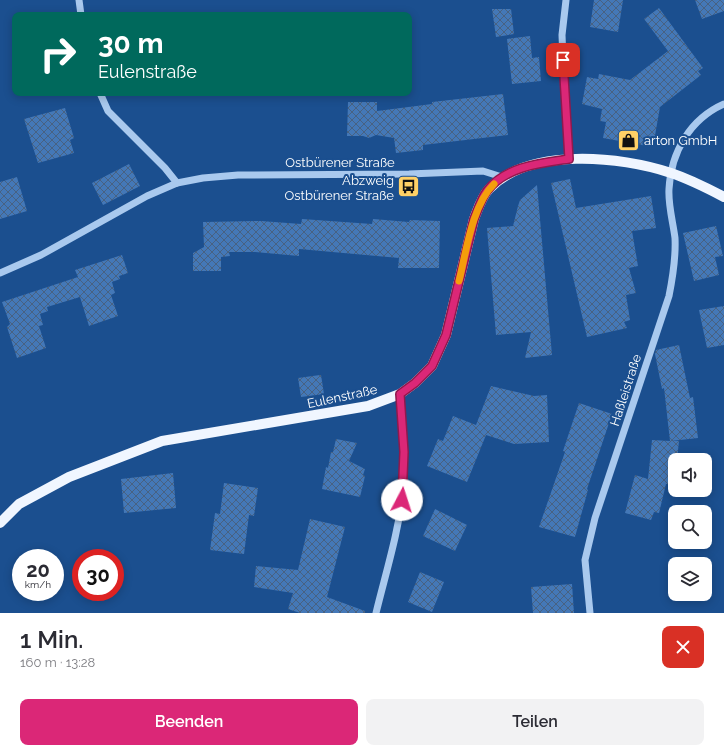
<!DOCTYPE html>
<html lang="de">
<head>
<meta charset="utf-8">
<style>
	:root { --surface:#fff; --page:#f2f2f3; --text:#2b2b33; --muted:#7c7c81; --accent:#db2777 }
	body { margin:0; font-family:Raleway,sans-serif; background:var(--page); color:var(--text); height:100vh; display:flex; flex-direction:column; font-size:15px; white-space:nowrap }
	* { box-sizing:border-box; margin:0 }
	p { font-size:13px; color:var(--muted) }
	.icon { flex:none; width:22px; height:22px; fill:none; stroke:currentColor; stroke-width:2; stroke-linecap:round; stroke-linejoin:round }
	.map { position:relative; height:613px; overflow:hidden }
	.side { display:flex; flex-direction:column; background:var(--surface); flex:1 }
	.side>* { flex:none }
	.hud { position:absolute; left:12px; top:12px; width:400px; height:84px; border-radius:8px; box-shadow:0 2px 10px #0003; background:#00695c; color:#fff; overflow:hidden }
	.tools { position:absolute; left:668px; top:453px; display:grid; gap:8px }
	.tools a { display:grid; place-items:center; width:44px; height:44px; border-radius:8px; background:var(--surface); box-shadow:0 2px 10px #0003; font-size:20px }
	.speed { position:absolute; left:12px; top:549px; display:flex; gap:8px; font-size:20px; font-weight:700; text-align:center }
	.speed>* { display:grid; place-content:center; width:52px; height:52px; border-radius:50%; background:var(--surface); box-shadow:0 2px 10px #0003; line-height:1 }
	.speed small { font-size:10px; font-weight:400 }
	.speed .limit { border:6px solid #d22; background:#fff; color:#111 }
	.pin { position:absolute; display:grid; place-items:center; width:34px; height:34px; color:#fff; margin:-17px; border-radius:8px; box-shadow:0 2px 6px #0006 }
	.me { position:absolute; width:44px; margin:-22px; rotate:5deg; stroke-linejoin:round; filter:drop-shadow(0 0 3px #0008) }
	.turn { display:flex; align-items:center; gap:14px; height:84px; padding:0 20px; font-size:18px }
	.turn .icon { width:52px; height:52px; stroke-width:2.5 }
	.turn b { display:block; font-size:28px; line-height:34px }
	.round { display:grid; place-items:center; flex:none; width:42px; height:42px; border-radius:8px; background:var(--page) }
	.summary { display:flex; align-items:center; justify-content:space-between; height:68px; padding:0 20px }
	h1 { font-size:24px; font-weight:600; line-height:30px }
	.action { display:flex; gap:8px; margin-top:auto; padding:8px 20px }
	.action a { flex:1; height:46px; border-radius:8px; background:var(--accent); color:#fff; font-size:16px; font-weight:600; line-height:46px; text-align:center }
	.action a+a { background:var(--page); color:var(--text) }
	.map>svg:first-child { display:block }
</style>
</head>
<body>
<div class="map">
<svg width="724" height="613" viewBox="0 0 724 613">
	<defs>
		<pattern id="building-cross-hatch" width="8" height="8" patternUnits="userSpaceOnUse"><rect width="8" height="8" fill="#4478b7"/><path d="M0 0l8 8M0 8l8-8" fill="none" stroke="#486282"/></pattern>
	</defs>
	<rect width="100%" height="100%" fill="#1b4f8f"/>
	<g fill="url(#building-cross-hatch)">
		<path d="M594,0H623L618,32L590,27Z"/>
		<path d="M695,0H724V11L702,19Z"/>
		<path d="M659,8L703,68L698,71L701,75L660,107L653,147L603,138L606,122L600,121L602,109L582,104L587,77L598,79L599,74L630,80L668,51L644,19Z"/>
		<path d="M492,9H511L514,34L496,37Z"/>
		<path d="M530,36L532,58L539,57L541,81L512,84L507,39Z"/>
		<path d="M503,94L508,135L423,145V150L396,153L394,138L376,135L369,138L363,136H347L348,102H377V111L432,104V102Z"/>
		<path d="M65,108L74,138L70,140L74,153L38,163L24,119Z"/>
		<path d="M129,164L140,186L103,205L92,183Z"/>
		<path d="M17,177L27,211L0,219V182Z"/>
		<path d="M570,179L576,208L651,196L656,228L632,231L638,266L629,268L636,293L626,295L630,320L624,322L627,328L587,337L551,183Z"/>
		<path d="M537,185L552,355L525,358L531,332L496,335L487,228L513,226L518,206L520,200Z"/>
		<path d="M302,219L372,224L373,219L409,222L410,220L440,221L439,268H398L399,258L299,249V256L255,252H229L230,256L221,257V271H193V253L204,247L203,222L261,221L301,224Z"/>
		<path d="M716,226L723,256L715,257L719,275L694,281L683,233Z"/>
		<path d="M122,255L128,273L119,276L120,279L112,282L115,293L111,295L118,316L89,326L80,297L47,307L48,311L40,314L43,325L39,326L46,348L17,358L7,327L10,324L2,302L78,277L75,270Z"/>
		<path d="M724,306V345L707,348L699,310Z"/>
		<path d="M679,345L690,398L693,397L698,438L671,441H679L677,460H675V485L666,484L659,513L654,512L651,520L625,513L635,475L648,479L652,440L670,441L664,388L662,389L655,354L656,350Z"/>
		<path d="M320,375H321L324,394L301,397L298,378Z"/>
		<path d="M491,386L534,396L547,395L549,442L514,444L486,435L467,482L427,466L438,439L443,441L453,416L476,425Z"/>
		<path d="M579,403L612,414L587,489L588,490L575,537L539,527L565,452L563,451Z"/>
		<path d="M336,439L357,443L349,461L365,469L363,475L365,476L360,497L322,489L326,467L328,468L331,452H333Z"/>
		<path d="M173,473L176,508L124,513L121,479Z"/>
		<path d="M224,483L258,488L254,516L249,515L244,554L210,550L215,513L220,514Z"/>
		<path d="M435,509L467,525L455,551L423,536Z"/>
		<path d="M310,519L345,527L327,597L365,611V613H300L288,609L293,593L254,587L256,566L298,570Z"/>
		<path d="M420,572L444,582L432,612L408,602Z"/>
		<path d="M572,584L574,613H533L531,587Z"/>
	</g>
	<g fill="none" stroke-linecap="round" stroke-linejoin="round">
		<g stroke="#a9c9ee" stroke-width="7">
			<path d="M79,0L81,15"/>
			<path d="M566,0L562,35L564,83L569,159"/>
			<path d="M100,93L108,111L165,168L177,183"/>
			<path d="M0,273L41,255L147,196L177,183L203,178L238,175L409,174L483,171L502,177"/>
			<path d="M376,613C386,572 399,531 403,490C407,458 402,426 400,394"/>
			<path d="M590,613L585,560L595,518L669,296C673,276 676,258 675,238C673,222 668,205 669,189C671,152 690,119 724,104"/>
		</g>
		<path stroke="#f0f6ff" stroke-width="10" d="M0,523L19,504L69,477L162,441L368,406L400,394L415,383L432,366L446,335L474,219C478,209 482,196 489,189C529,147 620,156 671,173C689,179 707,188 724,197"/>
	</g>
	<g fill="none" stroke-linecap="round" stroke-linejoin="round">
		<defs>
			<path id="route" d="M402,500L404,452L400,394L415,383L432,366L446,335L474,219C478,210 481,199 487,191C506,166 541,163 569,159L563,60"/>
		</defs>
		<use href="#route" stroke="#8e194d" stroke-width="10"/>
		<use href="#route" stroke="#db2777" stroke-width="7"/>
		<path stroke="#f59e0b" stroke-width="7" d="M459,281C466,253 472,205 494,184"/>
	</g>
	<defs>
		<symbol id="shop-square" viewBox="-11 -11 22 22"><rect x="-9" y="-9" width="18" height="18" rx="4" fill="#ffd166" stroke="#1b4f8f"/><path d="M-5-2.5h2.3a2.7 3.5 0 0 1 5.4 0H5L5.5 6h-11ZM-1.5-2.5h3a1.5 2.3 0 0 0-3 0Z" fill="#111"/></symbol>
		<symbol id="bus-square" viewBox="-11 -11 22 22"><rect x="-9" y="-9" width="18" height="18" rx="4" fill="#ffd166" stroke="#1b4f8f"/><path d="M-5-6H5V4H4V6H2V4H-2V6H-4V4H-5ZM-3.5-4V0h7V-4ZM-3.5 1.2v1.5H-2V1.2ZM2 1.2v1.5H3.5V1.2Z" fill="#111"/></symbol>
	</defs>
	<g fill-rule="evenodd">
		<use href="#shop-square" x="616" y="128" width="25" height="25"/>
		<use href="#bus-square" x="396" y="174" width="25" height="25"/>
	</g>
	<g text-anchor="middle" stroke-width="4" stroke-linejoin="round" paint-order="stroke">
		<g font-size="13" fill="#fff" stroke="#1b4f8f" text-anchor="start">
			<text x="644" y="145">arton GmbH</text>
			<text x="394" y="185" text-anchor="end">Abzweig<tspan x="394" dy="15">Ostbürener Straße</tspan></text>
		</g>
		<g font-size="13" fill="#fff" stroke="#1b4f8f">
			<text x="340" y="167">Ostbürener Straße</text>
			<text transform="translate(625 390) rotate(-72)" y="5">Haßleistraße</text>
			<text transform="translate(342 396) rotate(-12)" y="5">Eulenstraße</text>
		</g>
	</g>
</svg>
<div class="tools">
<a><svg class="icon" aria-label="sound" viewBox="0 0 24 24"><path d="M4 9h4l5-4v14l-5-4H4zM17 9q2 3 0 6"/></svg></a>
<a><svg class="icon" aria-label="search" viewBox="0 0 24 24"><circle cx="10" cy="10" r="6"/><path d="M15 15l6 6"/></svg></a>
<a><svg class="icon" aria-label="layers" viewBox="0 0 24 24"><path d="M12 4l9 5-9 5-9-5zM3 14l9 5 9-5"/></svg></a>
</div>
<div class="speed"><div>20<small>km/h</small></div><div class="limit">30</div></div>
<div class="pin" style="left:563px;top:60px;background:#d93025"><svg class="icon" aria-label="arrive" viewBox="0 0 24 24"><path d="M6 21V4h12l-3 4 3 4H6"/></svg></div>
<svg class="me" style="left:402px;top:500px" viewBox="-20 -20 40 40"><circle r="19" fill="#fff"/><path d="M0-13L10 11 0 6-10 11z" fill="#db2777"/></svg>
<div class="hud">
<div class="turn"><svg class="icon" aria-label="right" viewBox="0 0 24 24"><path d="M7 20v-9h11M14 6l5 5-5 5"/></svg><div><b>30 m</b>Eulenstraße</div></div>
</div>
</div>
<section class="side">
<div class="summary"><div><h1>1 Min.</h1><p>160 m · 13:28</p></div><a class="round" style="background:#d93025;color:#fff"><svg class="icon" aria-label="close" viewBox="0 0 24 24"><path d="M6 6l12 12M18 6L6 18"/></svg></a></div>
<div class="action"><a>Beenden</a><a>Teilen</a></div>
</section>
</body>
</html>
